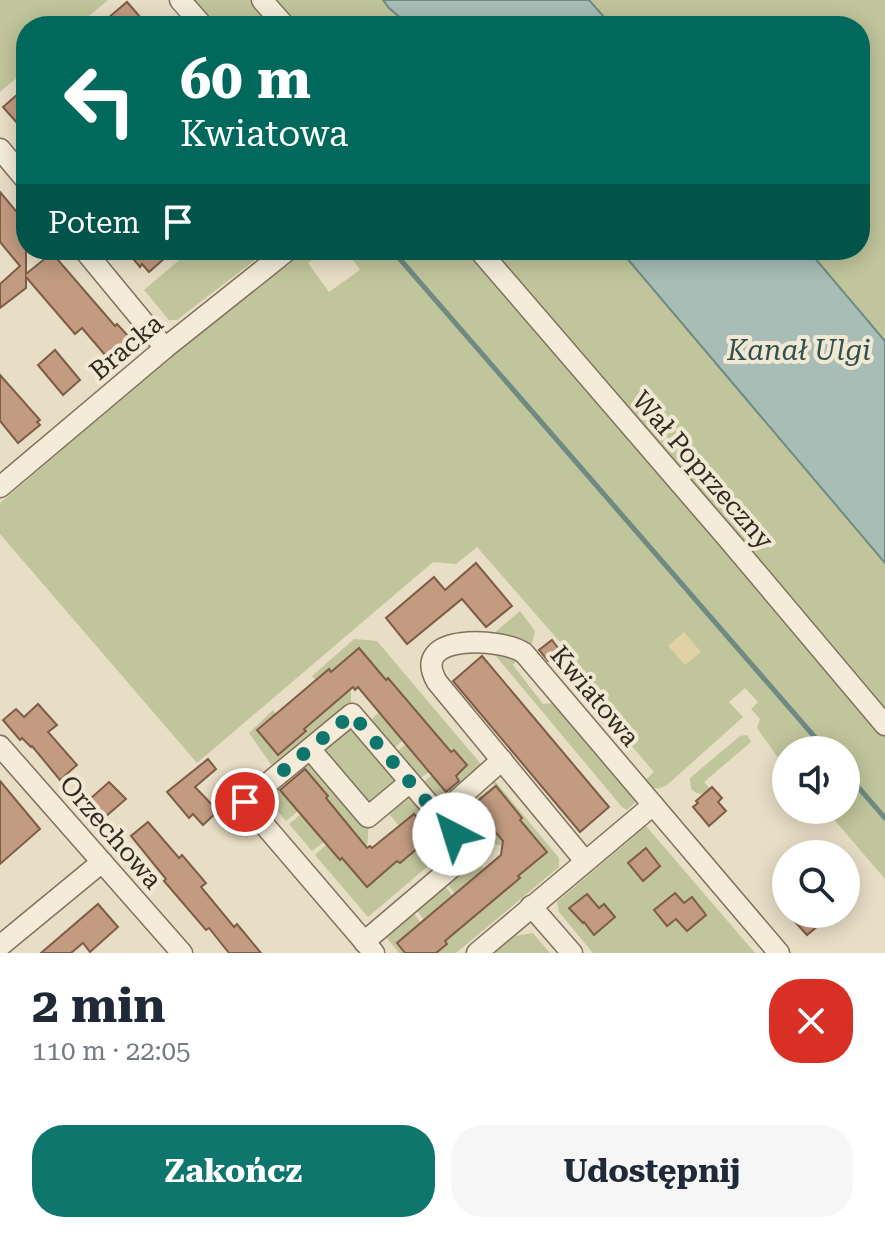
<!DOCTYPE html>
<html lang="pl">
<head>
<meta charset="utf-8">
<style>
	:root { --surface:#fff; --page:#f6f6f7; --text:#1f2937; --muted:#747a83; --accent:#0f766e }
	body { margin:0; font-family:"Roboto Serif",serif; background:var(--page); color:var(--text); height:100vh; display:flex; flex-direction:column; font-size:30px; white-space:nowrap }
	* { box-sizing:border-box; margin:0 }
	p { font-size:26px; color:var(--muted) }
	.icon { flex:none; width:44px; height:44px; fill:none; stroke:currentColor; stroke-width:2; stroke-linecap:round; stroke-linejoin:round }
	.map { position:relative; height:953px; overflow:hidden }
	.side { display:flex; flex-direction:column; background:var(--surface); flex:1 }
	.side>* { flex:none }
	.top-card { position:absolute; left:16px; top:16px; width:854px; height:244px; border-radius:32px; box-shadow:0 4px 20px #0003; background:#00695c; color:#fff; overflow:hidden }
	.buttons { position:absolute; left:772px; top:736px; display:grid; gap:16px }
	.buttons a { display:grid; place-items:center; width:88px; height:88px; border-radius:50%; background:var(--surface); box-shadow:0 4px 20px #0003; font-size:40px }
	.pin { position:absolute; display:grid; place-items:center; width:68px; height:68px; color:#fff; margin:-34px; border:4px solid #fff; border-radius:50%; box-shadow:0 2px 8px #0007 }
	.me { position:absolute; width:88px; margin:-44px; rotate:320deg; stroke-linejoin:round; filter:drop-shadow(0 0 6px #0008) }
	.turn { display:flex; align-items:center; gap:28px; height:168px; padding:0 32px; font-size:36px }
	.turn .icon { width:104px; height:104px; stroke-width:2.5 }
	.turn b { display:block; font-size:56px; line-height:68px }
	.then { display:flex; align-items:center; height:76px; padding:0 32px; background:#0003; gap:16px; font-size:30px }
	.round { display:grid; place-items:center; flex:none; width:84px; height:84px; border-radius:32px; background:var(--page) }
	.headline { display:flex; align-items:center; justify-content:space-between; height:136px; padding:0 32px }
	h1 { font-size:48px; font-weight:700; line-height:60px }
	.primary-button { display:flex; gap:16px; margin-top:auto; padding:16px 32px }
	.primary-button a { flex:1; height:92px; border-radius:32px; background:var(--accent); color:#fff; font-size:32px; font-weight:700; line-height:92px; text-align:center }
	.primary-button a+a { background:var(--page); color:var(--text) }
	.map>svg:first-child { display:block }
</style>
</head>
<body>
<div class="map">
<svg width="885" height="953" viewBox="0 0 885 953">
	<rect width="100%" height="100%" fill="#e8dec6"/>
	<g fill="#c1c59b">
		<path d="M0,0H108L77,26H26V70L0,92Z"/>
		<path d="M180,0H383L389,8L410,26H203Z"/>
		<path d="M589,0H885V341L808,250H860V26H612Z"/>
		<path d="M191,250H268L177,320H169L144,290Z"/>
		<path d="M315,250H326L308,263L329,292L360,270L346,250H620L885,563V879L826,810H846V750H786V764L783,765L757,728L760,719L751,709L758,702L745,688L729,702L743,717L667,785C657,791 652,789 644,781L654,772L581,687L578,678L567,665V655L560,642L477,547L456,564L433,562L197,763L0,534V503L133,388L276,269L287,266L295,259L301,260Z"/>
		<path d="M520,611L535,631L531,647L525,640L493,634Z"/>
		<path d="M354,639L377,641L486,770L444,806L420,785L432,775L447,793L460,782L455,776L467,765L455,750L451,752L388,678L386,680L359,649L331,672L316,680L312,676Z"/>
		<path d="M490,649L520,657L513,665L543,704L553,703L557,705L637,801L627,810L622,807Z"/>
		<path d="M351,689V704L275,770L249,733L273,710L276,714L257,730L278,755L306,731L304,729Z"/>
		<path d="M379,712L403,740L392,750L368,723Z"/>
		<path d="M347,730L355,732L401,786L369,811L317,750Z"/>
		<path d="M746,735L748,736L751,742L704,782L711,790C703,795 698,795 691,789L690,778L740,736Z"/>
		<path d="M406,744L429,772L417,781L394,754Z"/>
		<path d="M306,757L369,823L367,848L326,798L328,795L304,768L279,788L298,811L286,821L263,793Z"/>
		<path d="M491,776L559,858V867L456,953H436L447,944L445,941L520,879L518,876L520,820L522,818L496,787L473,805L483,818L462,836L450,821L494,785L490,780Z"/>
		<path d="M406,792L448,841L449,846L447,850L368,917L315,855L326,845L340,860L342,858L367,886L397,861L400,863L431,836L414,814L399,826L385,809Z"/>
		<path d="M301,814L324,842L312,851L289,824Z"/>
		<path d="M487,822L505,843L503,845L470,843L468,840Z"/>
		<path d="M646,826L755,953H593L559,912L557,902Z"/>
		<path d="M475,858L484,869L455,894L446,882Z"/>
		<path d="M444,885L453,896L424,920L415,908Z"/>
		<path d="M412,911L421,923L397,943L405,953H399L386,937Z"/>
		<path d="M533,933L550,953H495L515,936Z"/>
	</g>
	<path fill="#e1d1a6" d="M684,632L701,652L685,665L668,646Z"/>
	<g fill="#a7bdb6" stroke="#6f8a83" stroke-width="2">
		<path d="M383,0H589L612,26H410L389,8Z"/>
		<path d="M620,250H808L885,341V563Z"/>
	</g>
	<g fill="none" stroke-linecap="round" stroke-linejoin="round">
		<g stroke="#6f8a83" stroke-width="5">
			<path d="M392,250L826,750"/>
			<path d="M846,773L885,818"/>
		</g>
	</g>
	<g fill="#c29b80" stroke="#7e5c47" stroke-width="2">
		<path d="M127,2L148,26H115L108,18Z"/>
		<path d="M26,87V117L18,124L3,107Z"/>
		<path d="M0,192L26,223V274L52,253L115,326L117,324L129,337L126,339L132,346L112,363L82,328L75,334L26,277V288L0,308V284L20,266L0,242Z"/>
		<path d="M126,250H174L149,272L142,264L140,267Z"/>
		<path d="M55,350L80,380L63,395L38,365Z"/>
		<path d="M0,375L40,420L37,422L40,425L18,443L0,421Z"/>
		<path d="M476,563L512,606L486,627L462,599L407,644L386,618L434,577L445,590Z"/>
		<path d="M552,640L561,652L548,661L539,650Z"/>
		<path d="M359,648L386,680L388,678L451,752L454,750L467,765L456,776L459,781L446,792L358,687L355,690L353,687L304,729L306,731L278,755L257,730L329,669L331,672Z"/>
		<path d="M482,656L609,807L580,832L453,681Z"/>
		<path d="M38,704L57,725L48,732L77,765L60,780L32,746L31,747L22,738L20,740L3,720L16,709L24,717Z"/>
		<path d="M208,759L216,769L195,787L218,811L203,825L193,814L189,818L167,792Z"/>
		<path d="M305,769L328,796L326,798L367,848L370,846L372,848L414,814L432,836L400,863L397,861L367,887L342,858L340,860L280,790Z"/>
		<path d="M0,781L40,829L0,864Z"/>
		<path d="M109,782L126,799L98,823L82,806Z"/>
		<path d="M496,786L522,818L520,820L547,852L518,876L520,878L445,941L447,944L436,953H405L397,943L501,855L503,841L473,805Z"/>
		<path d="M712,787L722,798L718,802L726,811L709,826L693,807L698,803L696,801Z"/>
		<path d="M148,822L179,858L182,855L206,883L201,887L234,927L237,924L261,953H229L209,928L206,930L164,881L166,879L131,836Z"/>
		<path d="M646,848L660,866L643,881L628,863Z"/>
		<path d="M675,893L684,903L692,897L706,915L687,931L676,919L667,926L654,910Z"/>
		<path d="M587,894L599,908L604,904L615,917L594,935L584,922L583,923L569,908Z"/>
		<path d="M98,904L118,927L90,952L83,943L71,953H41Z"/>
		<path d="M788,914H832L807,935Z"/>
	</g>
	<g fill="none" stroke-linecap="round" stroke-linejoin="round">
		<defs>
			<g id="minor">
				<path d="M180,0L203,26"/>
				<path d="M262,0L285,26"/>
				<path d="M0,149L26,180"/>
				<path d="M84,250L165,348"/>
				<path d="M479,250L729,540L885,725"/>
				<path d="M0,487L165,348L288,250"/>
				<path d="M0,746L182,953"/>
				<path d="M310,749L368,817L410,782"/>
				<path d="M231,786L374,953"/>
				<path d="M245,802L352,714L470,852L364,942"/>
				<path d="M439,816L502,760"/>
				<path d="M585,861L437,682C408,632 503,638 524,653L779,953"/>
				<path d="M531,906L572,953"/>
				<path d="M0,946L102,862"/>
				<path d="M477,953L653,805"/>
			</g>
		</defs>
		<use href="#minor" stroke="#82705e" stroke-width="23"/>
		<use href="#minor" stroke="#f4ecd8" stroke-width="20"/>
	</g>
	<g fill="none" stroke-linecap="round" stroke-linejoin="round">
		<path stroke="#0f766e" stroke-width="14" stroke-dasharray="0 25.2" d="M245,802L352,714L454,834"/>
	</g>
	<g text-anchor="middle" stroke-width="8" stroke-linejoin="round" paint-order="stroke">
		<g font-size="26" fill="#342920" stroke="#f1e8d4">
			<text transform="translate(126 347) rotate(-40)" y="9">Bracka</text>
			<text transform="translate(703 470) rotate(49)" y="9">Wał Poprzeczny</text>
			<text transform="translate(595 696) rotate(50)" y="9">Kwiatowa</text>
			<text transform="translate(111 832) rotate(49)" y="9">Orzechowa</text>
		</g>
		<g font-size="28" font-style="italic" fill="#31514f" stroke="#f1e8d4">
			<text x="799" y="360">Kanał Ulgi</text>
		</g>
	</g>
</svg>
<div class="buttons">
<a><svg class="icon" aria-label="sound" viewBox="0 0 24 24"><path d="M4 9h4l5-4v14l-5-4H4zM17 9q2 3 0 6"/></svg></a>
<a><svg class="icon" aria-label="search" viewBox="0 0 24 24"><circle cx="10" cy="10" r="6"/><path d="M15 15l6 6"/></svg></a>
</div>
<div class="pin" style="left:245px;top:802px;background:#d93025"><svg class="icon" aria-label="arrive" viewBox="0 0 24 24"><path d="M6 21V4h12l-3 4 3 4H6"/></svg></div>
<svg class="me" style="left:454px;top:834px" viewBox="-20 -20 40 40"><circle r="19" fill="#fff"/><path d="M0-13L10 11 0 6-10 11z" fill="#0f766e"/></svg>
<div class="top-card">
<div class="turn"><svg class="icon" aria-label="left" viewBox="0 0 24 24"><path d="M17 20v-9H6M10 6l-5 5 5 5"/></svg><div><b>60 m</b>Kwiatowa</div></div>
<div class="then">Potem<svg class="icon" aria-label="arrive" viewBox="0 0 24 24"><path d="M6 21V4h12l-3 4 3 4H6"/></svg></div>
</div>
</div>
<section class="side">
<div class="headline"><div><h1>2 min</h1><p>110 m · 22:05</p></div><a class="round" style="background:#d93025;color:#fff"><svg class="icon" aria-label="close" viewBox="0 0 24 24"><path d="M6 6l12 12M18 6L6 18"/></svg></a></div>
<div class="primary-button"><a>Zakończ</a><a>Udostępnij</a></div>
</section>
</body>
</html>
